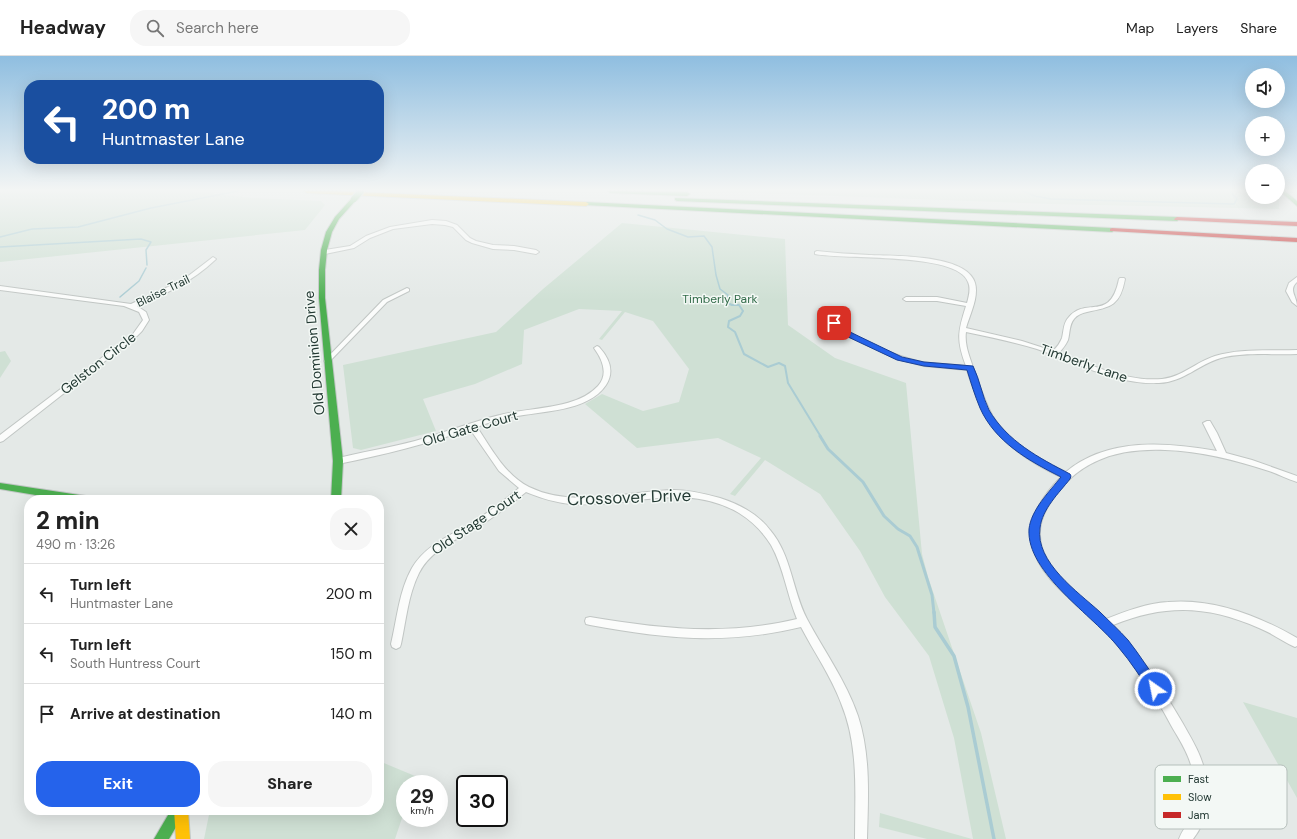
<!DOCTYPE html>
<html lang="en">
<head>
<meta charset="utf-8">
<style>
	:root { --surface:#fff; --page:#f6f6f6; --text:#222; --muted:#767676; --line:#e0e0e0; --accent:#2563eb }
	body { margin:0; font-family:"DM Sans",sans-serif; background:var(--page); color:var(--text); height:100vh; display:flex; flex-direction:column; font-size:15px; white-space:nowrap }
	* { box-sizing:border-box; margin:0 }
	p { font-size:13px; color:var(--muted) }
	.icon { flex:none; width:22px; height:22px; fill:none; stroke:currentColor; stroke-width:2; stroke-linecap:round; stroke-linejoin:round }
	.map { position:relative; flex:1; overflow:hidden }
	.drawer { position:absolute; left:24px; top:439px; width:360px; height:320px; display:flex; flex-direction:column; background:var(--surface); border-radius:16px; box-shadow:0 4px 16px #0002 }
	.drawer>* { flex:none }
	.hud { position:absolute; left:24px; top:24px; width:360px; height:84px; border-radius:16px; box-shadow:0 4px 16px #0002; background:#1a4fa0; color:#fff; overflow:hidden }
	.buttons { position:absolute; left:1245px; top:12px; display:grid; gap:8px }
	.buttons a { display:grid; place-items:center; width:40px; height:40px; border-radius:50%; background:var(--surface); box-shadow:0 4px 16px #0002; font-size:20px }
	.speed { position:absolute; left:396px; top:719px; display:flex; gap:8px; font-size:20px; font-weight:700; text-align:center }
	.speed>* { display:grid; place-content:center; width:52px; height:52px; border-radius:50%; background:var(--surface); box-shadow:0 4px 16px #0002; line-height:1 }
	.speed small { font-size:10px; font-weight:400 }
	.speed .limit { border:2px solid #111; border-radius:6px; background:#fff; color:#111 }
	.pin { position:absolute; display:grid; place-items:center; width:34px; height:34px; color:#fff; margin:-17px; border-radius:8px; box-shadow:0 2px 6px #0006 }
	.me { position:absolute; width:44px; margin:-22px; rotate:327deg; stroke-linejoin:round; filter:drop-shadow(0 0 3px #0008) }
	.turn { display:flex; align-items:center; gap:14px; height:84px; padding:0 12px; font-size:18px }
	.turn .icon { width:52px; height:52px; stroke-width:2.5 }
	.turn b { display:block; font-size:28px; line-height:34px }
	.round { display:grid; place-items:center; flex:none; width:42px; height:42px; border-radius:16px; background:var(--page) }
	.overview { display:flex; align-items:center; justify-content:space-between; height:68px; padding:0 12px }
	h1 { font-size:24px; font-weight:800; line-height:30px }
	.cta { display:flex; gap:8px; margin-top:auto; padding:8px 12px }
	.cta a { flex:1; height:46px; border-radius:16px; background:var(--accent); color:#fff; font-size:16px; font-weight:800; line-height:46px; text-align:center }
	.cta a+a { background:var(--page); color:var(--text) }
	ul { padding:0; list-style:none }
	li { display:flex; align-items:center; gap:12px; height:60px; padding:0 12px; border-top:1px solid var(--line) }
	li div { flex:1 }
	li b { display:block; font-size:15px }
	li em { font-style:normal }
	header { display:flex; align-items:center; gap:24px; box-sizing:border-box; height:56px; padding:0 20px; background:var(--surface); border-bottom:1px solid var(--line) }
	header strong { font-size:19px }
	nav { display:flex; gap:22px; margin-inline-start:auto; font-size:14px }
	.search { width:280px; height:36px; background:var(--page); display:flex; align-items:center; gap:10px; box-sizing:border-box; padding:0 14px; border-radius:16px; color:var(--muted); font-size:15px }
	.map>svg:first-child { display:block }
</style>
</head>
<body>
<header>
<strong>Headway</strong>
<div class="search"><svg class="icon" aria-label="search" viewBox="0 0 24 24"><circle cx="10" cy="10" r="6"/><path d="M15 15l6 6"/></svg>Search here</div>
<nav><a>Map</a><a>Layers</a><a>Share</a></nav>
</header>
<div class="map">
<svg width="1297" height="783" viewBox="0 0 1297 783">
	<rect width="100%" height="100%" fill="#e4e9e7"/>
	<g fill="#cfe0d4">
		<path d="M2,135H189L252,142L321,145L325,149L305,174L0,206V136Z"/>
		<path d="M703,135H1252V141H1277L1279,142V153L1051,148Z"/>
		<path d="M622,167L785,183L788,269L835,302L906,327L922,498L928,521L981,677L1006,783H973L954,682L929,600L885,541L860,495L820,438L765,404L735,440L730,438L761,402L718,382L637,392L585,348L602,338L643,355L679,346L689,313L653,265L625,256L602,284L599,283L622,255L579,253L524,274L522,308L475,328L423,343L436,375L361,394L353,392L343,309L496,276L543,233Z"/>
		<path d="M5,295L11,305L0,322V296Z"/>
		<path d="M1243,646L1297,662V742Z"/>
		<path d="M379,705L415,720L413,728H405V753L395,783H204L210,754H379Z"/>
		<path d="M880,757L972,783H927L879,771Z"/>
	</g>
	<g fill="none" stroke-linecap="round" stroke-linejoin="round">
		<g stroke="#aaccd3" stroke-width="1.5">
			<path d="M1023,135L1035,140L1051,143L1234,148L1237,143L1230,135"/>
			<path d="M638,159L655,164L667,173L688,181L704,180L712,191L716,219L720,233L728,239L726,243"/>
			<path d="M0,181L32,173L78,171L151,152L238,135"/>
			<path d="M0,191L141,183L151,186L146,194L147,209"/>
			<path d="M120,241L139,225L146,212"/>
		</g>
		<path stroke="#aaccd3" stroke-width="2" d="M727,242L725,246L732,249H739L743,255L740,260L729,265L728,271L735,276L744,298L768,311L779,307L785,310L788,327L821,381"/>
		<path stroke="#aaccd3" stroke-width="3" d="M820,380L828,393L863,426L884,460L898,473L910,480L917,491L932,539L934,557"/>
		<path stroke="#aaccd3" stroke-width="3.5" d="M934,556L935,571L954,600L968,651L994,783"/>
		<defs>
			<g id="street">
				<path d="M432,164L446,165L457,169L470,182L476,185L493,189L514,190L536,194L539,196L536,198L514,194L493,193L472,187L466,184L453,171L445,169L432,168L393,173L370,182L354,192L325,198L322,196L325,194L350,190L366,180L390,171Z"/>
				<path d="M817,195C834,197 852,198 869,199C893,200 967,198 975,227C979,241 970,258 966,272L1022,285L1053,295C1057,291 1060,287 1062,282C1064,274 1063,267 1069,261C1087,240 1110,267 1119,223L1120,222H1124L1125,223C1120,249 1112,251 1087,256C1082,257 1077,259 1074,263C1069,269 1070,277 1068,284C1066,289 1062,293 1059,297C1092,309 1126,326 1162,323C1182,321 1196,306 1215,300C1241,292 1270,295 1297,294V298C1272,299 1245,296 1221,302C1199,308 1184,326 1159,327C1116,329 1077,307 1037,293C1014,286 990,281 966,276C964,290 971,304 975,317C980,331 985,346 992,359C1009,387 1038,403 1066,416C1107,381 1167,386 1217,395L1203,367L1207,365H1210L1217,377L1226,397L1252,404L1297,420V426C1287,423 1278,418 1269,415C1235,404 1201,395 1165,394C1116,392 1075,405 1049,449C1040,463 1037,479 1043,495C1055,524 1084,542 1106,563C1127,555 1147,547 1168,546C1213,542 1259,560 1297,582V590L1295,591C1283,586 1272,577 1259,572C1207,549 1165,548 1113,569C1140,598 1162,632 1182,666C1191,682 1201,698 1205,716C1210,738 1208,765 1193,783H1179C1184,770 1191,767 1194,751C1196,737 1195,722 1191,709C1187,695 1179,683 1172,671C1153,635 1129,598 1100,570C1075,545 1040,524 1031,487C1026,463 1045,437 1061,421C1031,407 1003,389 985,360C977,346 972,329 967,314L924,310L897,303L845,279L831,267L832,266H836C858,284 894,300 922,306C936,308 951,308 966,310C956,284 958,275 966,250L937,245H906L903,243L906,241H937L967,247C969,240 971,232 968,226C958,196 844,204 815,198V196Z"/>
				<path d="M213,201L216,203L215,204C192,226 165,238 137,250L146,256L149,264L142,275L137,280L3,385L0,386V379L133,278L143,264L139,256L124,250L0,234V230L131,248L183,224Z"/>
				<path d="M1297,221V226C1288,234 1297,240 1297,250L1292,246L1286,235L1289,227Z"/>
				<path d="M407,232L409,233V235L387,246L329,306H325L324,305L325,304L383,244Z"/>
				<path d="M597,290L599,291C609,302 615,315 606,329C588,356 541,355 512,361C500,363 488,367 477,371C491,392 505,419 529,431C574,453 627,435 674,434C690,434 705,438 720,442C739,448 758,458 770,474C792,500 792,534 807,563C824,595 846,625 858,660C871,700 868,742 867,783H855C855,737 859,690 841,647C831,620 814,596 801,571C726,589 665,583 590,569L586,568L585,565L586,562L590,561C661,573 726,580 797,563C787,539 784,512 771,489C763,476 752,465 739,457C685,425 629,452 572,448C556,447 541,442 526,436C511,448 497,459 481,469C459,483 432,492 419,517C408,539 406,565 401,588L400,591L396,593L392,591L391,588C397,563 399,535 412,512C426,488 452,479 475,465C490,455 505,444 519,432L499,415L470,373C427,388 383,399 338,408L334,405L335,403C361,396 389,392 415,385C444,377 471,366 500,359C529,351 576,354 598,330C609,318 602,303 594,292Z"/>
			</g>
			<g id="fast">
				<path d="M608,135L687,136L690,138L687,140L610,137Z"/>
				<path d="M1280,135H1285L1297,145V150Z"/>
				<path d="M352,142L357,143L339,163L332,176L327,194L325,214V242L343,405L341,444H331L333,405L319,242V214L321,194L326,176L335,161Z"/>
				<path d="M675,142L1177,161L1180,163L1177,165L677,145L675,144Z"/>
				<path d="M586,146L1112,172L1115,174L1112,176L584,149V147Z"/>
				<path d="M0,427L86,440L89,442L91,444H65L0,433Z"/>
				<path d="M171,754H186L169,783H154Z"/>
			</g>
			<g id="slow">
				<path d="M304,135H335L586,146L589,148L586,150L307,137Z"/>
				<path d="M174,754H188L190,783H176Z"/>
			</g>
			<g id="jam">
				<path d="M1177,161L1297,166V170L1175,164L1174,163Z"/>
				<path d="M1112,172L1297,182V186L1110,175V173Z"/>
			</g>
		</defs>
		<use href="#street" stroke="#c1c6c4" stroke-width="2"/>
		<use href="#fast" stroke="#c0c6c4" stroke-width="2"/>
		<use href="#slow" stroke="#c0c6c4" stroke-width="2"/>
		<use href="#jam" stroke="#c0c6c4" stroke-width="2"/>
		<use href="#street" fill="#fbfcfb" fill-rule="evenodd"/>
		<use href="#fast" fill="#4caf50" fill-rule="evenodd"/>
		<use href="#slow" fill="#ffc107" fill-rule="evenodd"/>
		<use href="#jam" fill="#c62828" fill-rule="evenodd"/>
		<defs>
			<path id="fast-bridge" d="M354,143L361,135"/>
		</defs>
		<use href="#fast-bridge" stroke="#c0c6c4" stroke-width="8" stroke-linecap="butt"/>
		<use href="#fast-bridge" stroke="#4caf50" stroke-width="6"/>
	</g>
	<linearGradient id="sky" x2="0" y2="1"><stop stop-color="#8fbee0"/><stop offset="0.55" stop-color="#f3f5f4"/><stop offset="1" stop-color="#f3f5f4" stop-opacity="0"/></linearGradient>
	<rect width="1297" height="244" fill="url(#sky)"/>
	<path fill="#2563eb" stroke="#184099" d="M834,264L850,276L902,301L924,306L973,310C980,324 982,340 989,354C1007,385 1039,402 1070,418L1071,420L1070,423C1059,437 1042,453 1040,472C1035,506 1078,536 1100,556C1109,565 1119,574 1128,584C1139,598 1149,614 1160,629L1162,633L1160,637L1155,639L1151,637C1141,622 1131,606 1119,592C1094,560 1026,517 1029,473C1031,454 1049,436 1061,421C1029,405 995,386 980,352C975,340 971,327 967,314L924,310L897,304L844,279L831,267Z"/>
	<g text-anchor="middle" stroke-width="3" stroke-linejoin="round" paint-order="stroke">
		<g font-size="12" fill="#243a34" stroke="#f3f8f5">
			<text transform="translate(163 235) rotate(-26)" y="4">Blaise Trail</text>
		</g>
		<g font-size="12" fill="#336c4a" stroke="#f3f8f5">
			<text x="720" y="247">Timberly Park</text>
		</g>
		<g font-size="14" fill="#243a34" stroke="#f3f8f5">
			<text transform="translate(314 297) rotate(-95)" y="5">Old Dominion Drive</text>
			<text transform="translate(98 307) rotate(-38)" y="5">Gelston Circle</text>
			<text transform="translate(1084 307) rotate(19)" y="5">Timberly Lane</text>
			<text transform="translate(470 372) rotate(-16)" y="5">Old Gate Court</text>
			<text transform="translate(476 466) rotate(-34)" y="5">Old Stage Court</text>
		</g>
		<g font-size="17" fill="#243a34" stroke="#f3f8f5">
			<text transform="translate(629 441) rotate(-2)" y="6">Crossover Drive</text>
		</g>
	</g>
	<rect x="1155" y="709" width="132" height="64" rx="6" fill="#f3f8f5" stroke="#b5bfbb" stroke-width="1"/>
	<rect x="1163" y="720" width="18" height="6" fill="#4caf50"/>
	<rect x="1163" y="738" width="18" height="6" fill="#ffc107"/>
	<rect x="1163" y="756" width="18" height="6" fill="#c62828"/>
	<g font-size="11" fill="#243a34">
		<text x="1188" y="727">Fast</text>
		<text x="1188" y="745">Slow</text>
		<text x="1188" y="763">Jam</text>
	</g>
</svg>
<div class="buttons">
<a><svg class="icon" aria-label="sound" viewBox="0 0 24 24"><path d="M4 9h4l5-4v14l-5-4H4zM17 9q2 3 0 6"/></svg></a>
<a>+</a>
<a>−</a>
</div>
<div class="speed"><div>29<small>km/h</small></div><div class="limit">30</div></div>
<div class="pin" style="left:834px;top:267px;background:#d93025"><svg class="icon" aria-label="arrive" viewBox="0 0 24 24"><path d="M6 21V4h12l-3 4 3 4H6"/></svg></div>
<svg class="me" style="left:1155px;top:633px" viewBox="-20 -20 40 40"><circle r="17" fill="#2563eb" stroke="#fff" stroke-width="3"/><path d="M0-11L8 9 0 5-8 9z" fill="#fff"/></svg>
<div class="hud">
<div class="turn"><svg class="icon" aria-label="left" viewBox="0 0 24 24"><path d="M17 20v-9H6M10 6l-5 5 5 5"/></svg><div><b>200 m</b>Huntmaster Lane</div></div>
</div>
<section class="drawer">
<div class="overview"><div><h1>2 min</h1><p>490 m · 13:26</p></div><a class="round"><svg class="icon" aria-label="close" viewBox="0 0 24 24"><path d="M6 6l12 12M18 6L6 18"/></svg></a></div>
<ul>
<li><svg class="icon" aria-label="left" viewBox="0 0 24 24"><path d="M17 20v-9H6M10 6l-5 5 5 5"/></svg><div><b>Turn left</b><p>Huntmaster Lane</p></div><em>200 m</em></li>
<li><svg class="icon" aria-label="left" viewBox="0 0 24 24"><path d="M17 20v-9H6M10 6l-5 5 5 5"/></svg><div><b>Turn left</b><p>South Huntress Court</p></div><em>150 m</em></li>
<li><svg class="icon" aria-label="arrive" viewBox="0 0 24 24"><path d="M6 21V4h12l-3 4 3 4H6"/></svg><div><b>Arrive at destination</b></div><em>140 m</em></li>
</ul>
<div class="cta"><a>Exit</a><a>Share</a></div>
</section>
</div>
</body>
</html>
